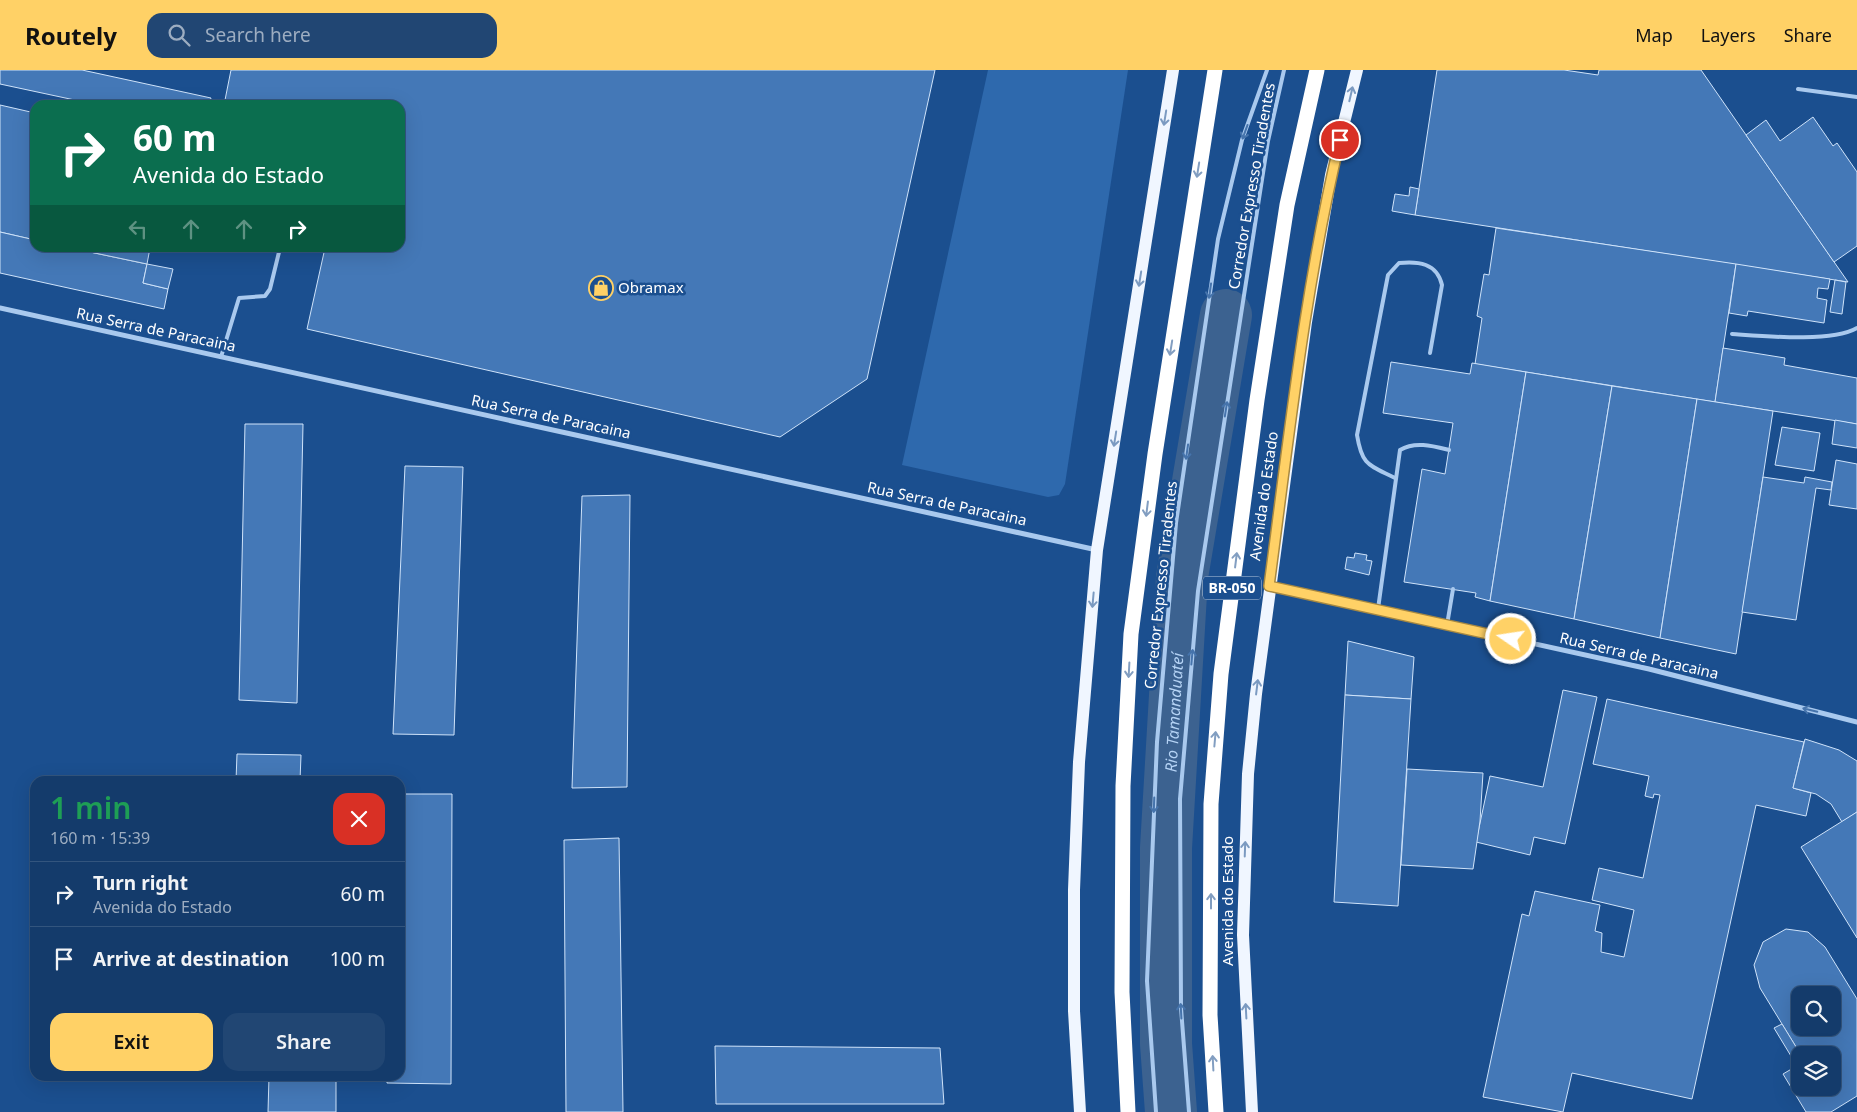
<!DOCTYPE html>
<html lang="en">
<head>
<meta charset="utf-8">
<style>
	:root { --surface:#143b6b; --page:#214673; --text:#f1f3f6; --muted:#9dadc1; --line:#33557e; --accent:#ffd166 }
	body { margin:0; font-family:"Noto Sans",sans-serif; background:var(--page); color:var(--text); height:100vh; display:flex; flex-direction:column; font-size:19px; white-space:nowrap }
	* { box-sizing:border-box; margin:0 }
	p { font-size:16px; color:var(--muted) }
	.icon { flex:none; width:28px; height:28px; fill:none; stroke:currentColor; stroke-width:2; stroke-linecap:round; stroke-linejoin:round }
	.map { position:relative; flex:1; overflow:hidden }
	.side { position:absolute; left:30px; top:706px; width:375px; height:305px; display:flex; flex-direction:column; background:var(--surface); border-radius:15px; box-shadow:0 5px 20px #0002,0 0 0 1px var(--line) }
	.side>* { flex:none }
	.guide { position:absolute; left:30px; top:30px; width:375px; height:152px; border-radius:15px; box-shadow:0 5px 20px #0002,0 0 0 1px var(--line); background:#0b6e4f; color:#fff; overflow:hidden }
	.fabs { position:absolute; left:1791px; top:916px; display:grid; gap:10px }
	.fabs a { display:grid; place-items:center; width:50px; height:50px; border-radius:10px; background:var(--surface); box-shadow:0 5px 20px #0002,0 0 0 1px var(--line); font-size:25px }
	.pin { position:absolute; display:grid; place-items:center; width:42px; height:42px; color:#fff; margin:-21px; border:2px solid #fff; border-radius:50%; box-shadow:0 1px 5px #0007 }
	.me { position:absolute; width:55px; margin:-28px; rotate:283deg; stroke-linejoin:round; filter:drop-shadow(0 0 4px #0008) }
	.turn { display:flex; align-items:center; gap:18px; height:105px; padding:0 20px; font-size:22px }
	.turn .icon { width:65px; height:65px; stroke-width:2.5 }
	.turn b { display:block; font-size:35px; line-height:42px }
	.lanes { display:flex; align-items:center; height:48px; padding:0 20px; background:#0003; justify-content:center; gap:25px; direction:ltr }
	.lanes .off { opacity:.35 }
	.round { display:grid; place-items:center; flex:none; width:52px; height:52px; border-radius:15px; background:var(--page) }
	.headline { display:flex; align-items:center; justify-content:space-between; height:85px; padding:0 20px }
	h1 { font-size:30px; font-weight:600; line-height:38px; color:#1e9e55 }
	.button { display:flex; gap:10px; margin-top:auto; padding:10px 20px }
	.button a { flex:1; height:58px; border-radius:15px; background:var(--accent); color:#111; font-size:20px; font-weight:600; line-height:58px; text-align:center }
	.button a+a { background:var(--page); color:var(--text) }
	ul { padding:0; list-style:none }
	li { display:flex; align-items:center; gap:15px; height:65px; padding:0 20px; border-top:1px solid var(--line) }
	li div { flex:1 }
	li b { display:block; font-size:19px }
	li em { font-style:normal }
	header { display:flex; align-items:center; gap:30px; box-sizing:border-box; height:70px; padding:0 25px; background:var(--accent); color:#111 }
	header strong { font-size:24px }
	nav { display:flex; gap:28px; margin-inline-start:auto; font-size:18px }
	.search { width:350px; height:45px; background:var(--page); display:flex; align-items:center; gap:12px; box-sizing:border-box; padding:0 18px; border-radius:15px; color:var(--muted); font-size:19px }
	.map>svg:first-child { display:block }
</style>
</head>
<body>
<header>
<strong>Routely</strong>
<div class="search"><svg class="icon" aria-label="search" viewBox="0 0 24 24"><circle cx="10" cy="10" r="6"/><path d="M15 15l6 6"/></svg>Search here</div>
<nav><a>Map</a><a>Layers</a><a>Share</a></nav>
</header>
<div class="map">
<svg width="1857" height="1042" viewBox="0 0 1857 1042">
	<rect width="100%" height="100%" fill="#1b4f8f"/>
	<path fill="#2e69ad" d="M988,0H1128L1065,414L1059,425L1048,427L902,395Z"/>
	<g fill="none" stroke-linecap="round" stroke-linejoin="round">
		<path stroke="#3c6290" stroke-width="52" id="s1" d="M1171,1042L1166,974V778L1182,507L1226,245"/>
	</g>
	<g fill="#4478b7" stroke="#cfe3fa" fill-rule="evenodd">
		<path d="M0,0H82L211,28L209,35H98L0,14Z"/>
		<path d="M231,0H935L867,309L780,367L307,259L325,178H400V35H224Z"/>
		<path d="M1437,0H1564L1598,5L1599,0H1701L1848,212L1415,145Z"/>
		<path d="M0,35L35,43V170L0,162Z"/>
		<path d="M1813,47L1833,76L1837,73L1857,102V176L1834,192L1746,65L1766,50L1780,71Z"/>
		<path d="M1410,117L1419,119L1415,145L1392,141L1395,124L1409,126Z"/>
		<path d="M1496,158L1736,194L1715,332L1475,294L1482,248L1477,246L1484,204L1489,205Z"/>
		<path d="M0,162L35,170V178H71L147,194L143,213L168,219L164,239L0,203Z"/>
		<path d="M71,178H150L147,194Z"/>
		<path d="M147,194L173,199L168,219L143,213Z"/>
		<path d="M1736,194L1830,209L1828,219L1818,218L1817,228L1827,230L1824,253L1748,241L1747,246L1729,243Z"/>
		<path d="M1835,210L1846,212L1842,244L1830,242Z"/>
		<path d="M1723,278L1785,288L1784,295L1857,308V354L1715,332Z"/>
		<path d="M1391,292L1470,304L1472,293L1526,302L1490,531L1475,527L1476,523L1404,512L1422,399L1445,404L1453,353L1383,343Z"/>
		<path d="M1526,302L1612,316L1574,549L1490,531Z"/>
		<path d="M1612,316L1697,329L1660,568L1574,549Z"/>
		<path d="M1697,329L1773,341L1736,584L1660,568Z"/>
		<path d="M1835,350L1857,354V378L1832,374Z"/>
		<path d="M245,354H303L297,633L239,630Z"/>
		<path d="M1782,357L1820,363L1814,401L1775,395Z"/>
		<path d="M1836,390L1857,394V439L1829,435Z"/>
		<path d="M405,396L463,397L454,665L393,664Z"/>
		<path d="M1763,407L1804,413L1805,407L1832,412L1831,420L1816,418L1796,550L1742,542Z"/>
		<path d="M630,425L627,717L572,718L582,426Z"/>
		<path d="M1355,483L1367,485L1366,490L1372,491L1369,505L1345,499L1347,487L1354,488Z"/>
		<path d="M1348,571L1414,587L1411,629L1345,625Z"/>
		<path d="M1563,620L1597,627L1565,774L1534,767L1530,785L1476,772L1490,706L1543,717Z"/>
		<path d="M1345,625L1411,629L1398,836L1334,832Z"/>
		<path d="M1607,629L1804,672L1793,718L1811,723L1806,746L1756,735L1692,1029L1572,1003L1563,1042L1483,1027L1522,844L1529,846L1535,821L1600,835L1595,861L1602,863L1601,882L1624,887L1634,840L1592,830L1599,798L1643,808L1660,725L1654,724L1653,728L1645,726L1649,706L1593,694Z"/>
		<path d="M1805,669L1839,680L1857,691V742L1842,752L1831,734L1816,724L1793,718Z"/>
		<path d="M237,684L301,685L300,711H236Z"/>
		<path d="M1407,699L1483,703L1480,751L1473,799L1401,795Z"/>
		<path d="M400,724H452L451,1014L387,1013V1006H400Z"/>
		<path d="M1857,742V868L1801,777Z"/>
		<path d="M619,768L623,1042H566L564,770Z"/>
		<path d="M1786,859L1808,862L1825,877L1857,929V1026L1831,1042H1806L1783,1004L1800,994V1018H1832V985H1801L1760,918L1754,895L1763,872ZM1800,925H1832V958H1800Z"/>
		<path d="M1782,954L1801,985L1794,991L1774,958Z"/>
		<path d="M715,976L940,978L944,1034H716Z"/>
		<path d="M269,1006H336V1042H268Z"/>
	</g>
	<g fill="none" stroke-linecap="round" stroke-linejoin="round">
		<g stroke="#a9c9ee" stroke-width="4">
			<path d="M1798,19L1857,27"/>
			<path d="M1732,264C1762,266 1832,273 1857,258"/>
			<path d="M221,287L239,228L265,226L270,219L280,178"/>
			<path d="M1395,408C1369,395 1362,396 1357,365L1388,205L1399,193C1418,191 1437,193 1442,215L1430,283"/>
			<path d="M1378,539L1400,380C1415,371 1433,376 1449,380"/>
			<path d="M1447,555L1453,519"/>
			<path d="M1156,1042L1147,911L1157,672L1176,453L1218,169L1242,70L1267,0"/>
			<path d="M1189,1042L1181,938L1180,729L1198,521L1268,71L1284,0"/>
		</g>
		<g stroke="#a9c9ee" stroke-width="5">
			<path d="M0,238L1097,480"/>
			<path d="M1271,516L1649,599L1857,652"/>
		</g>
		<g stroke="#f0f6ff" stroke-width="12">
			<path d="M1080,1042L1074,941V820L1079,692L1097,480L1173,0"/>
			<path d="M1252,1042L1243,865L1248,704L1256,624L1306,252L1331,105L1357,0"/>
		</g>
		<g stroke="#fff" stroke-width="15">
			<path d="M1128,1042L1122,922L1123,716L1131,564L1155,384L1215,0"/>
			<path d="M1216,1042L1210,945L1211,734L1221,604L1257,330L1287,135L1317,0"/>
		</g>
	</g>
	<defs><path id="oneway-shaft" d="M-6 0H5M1.5-3L5.5 0L1.5 3" fill="none" stroke-width="1.6" stroke-linecap="round" stroke-linejoin="round" transform="scale(1.25)"/></defs>
	<g stroke="#7b9ac1">
		<use href="#oneway-shaft" transform="translate(1351 24) rotate(-77)"/>
		<use href="#oneway-shaft" transform="translate(1165 48) rotate(99)"/>
		<use href="#oneway-shaft" transform="translate(1140 209) rotate(99)"/>
		<use href="#oneway-shaft" transform="translate(1115 369) rotate(99)"/>
		<use href="#oneway-shaft" transform="translate(1093 530) rotate(95)"/>
		<use href="#oneway-shaft" transform="translate(1257 617) rotate(-83)"/>
		<use href="#oneway-shaft" transform="translate(1245 779) rotate(-88)"/>
		<use href="#oneway-shaft" transform="translate(1246 941) rotate(-93)"/>
	</g>
	<g stroke="#4674ac">
		<use href="#oneway-shaft" transform="translate(1245 62) rotate(110)"/>
		<use href="#oneway-shaft" transform="translate(1210 221) rotate(98)"/>
		<use href="#oneway-shaft" transform="translate(1226 339) rotate(-81)"/>
		<use href="#oneway-shaft" transform="translate(1187 382) rotate(98)"/>
		<use href="#oneway-shaft" transform="translate(1192 587) rotate(-85)"/>
		<use href="#oneway-shaft" transform="translate(1810 640) rotate(-166)"/>
		<use href="#oneway-shaft" transform="translate(1154 735) rotate(92)"/>
		<use href="#oneway-shaft" transform="translate(1181 941) rotate(-93)"/>
	</g>
	<g stroke="#829ec1">
		<use href="#oneway-shaft" transform="translate(1198 100) rotate(99)"/>
		<use href="#oneway-shaft" transform="translate(1171 278) rotate(99)"/>
		<use href="#oneway-shaft" transform="translate(1147 439) rotate(97)"/>
		<use href="#oneway-shaft" transform="translate(1236 490) rotate(-83)"/>
		<use href="#oneway-shaft" transform="translate(1129 600) rotate(93)"/>
		<use href="#oneway-shaft" transform="translate(1215 669) rotate(-85)"/>
		<use href="#oneway-shaft" transform="translate(1211 831) rotate(-90)"/>
		<use href="#oneway-shaft" transform="translate(1213 993) rotate(-93)"/>
	</g>
	<g fill="none" stroke-linecap="round" stroke-linejoin="round">
		<defs>
			<path id="route" d="M1340,70C1305,216 1289,367 1269,516L1511,569"/>
		</defs>
		<use href="#route" stroke="#a68842" stroke-width="12"/>
		<use href="#route" stroke="#ffd166" stroke-width="9"/>
	</g>
	<defs>
		<symbol id="shop-ring" viewBox="-11 -11 22 22"><circle r="9.5" fill="#1b4f8f" stroke="#ffd166" stroke-width="1.5"/><path d="M-5-2.5h2.3a2.7 3.5 0 0 1 5.4 0H5L5.5 6h-11ZM-1.5-2.5h3a1.5 2.3 0 0 0-3 0Z" fill="#ffd166"/></symbol>
	</defs>
	<g fill-rule="evenodd">
		<use href="#shop-ring" x="587" y="204" width="28" height="28"/>
	</g>
	<g text-anchor="middle" stroke-width="5" stroke-linejoin="round" paint-order="stroke">
		<rect fill="#1b4f8f" stroke="#bbcadd" stroke-width="1" x="1203" y="506.5" width="58" height="23" rx="4"/>
		<g font-size="14" font-weight="bold" fill="#fff">
			<text x="1232" y="523">BR-050</text>
		</g>
		<g font-size="15" fill="#fff" stroke="#1b4f8f">
			<text transform="translate(1252 116) rotate(-80)" y="5">Corredor Expresso Tiradentes</text>
			<text transform="translate(156 260) rotate(12)" y="5">Rua Serra de Paracaina</text>
			<text transform="translate(551 347) rotate(12)" y="5">Rua Serra de Paracaina</text>
			<text transform="translate(1264 426) rotate(-82)" y="5">Avenida do Estado</text>
			<text transform="translate(947 434) rotate(12)" y="5">Rua Serra de Paracaina</text>
			<text transform="translate(1161 515) rotate(-84)" y="5">Corredor Expresso Tiradentes</text>
			<text transform="translate(1639 586) rotate(13)" y="5">Rua Serra de Paracaina</text>
			<text transform="translate(1228 831) rotate(-90)" y="5">Avenida do Estado</text>
		</g>
		<g font-size="15" fill="#fff" stroke="#1b4f8f" text-anchor="start">
			<text x="618" y="223">Obramax</text>
		</g>
		<g font-size="16" font-style="italic" fill="#b5d3f5" stroke="#1b4f8f">
			<text dy="6" stroke="none"><textPath href="#s1" startOffset="400">Rio Tamanduateí</textPath></text>
		</g>
	</g>
</svg>
<div class="fabs">
<a><svg class="icon" aria-label="search" viewBox="0 0 24 24"><circle cx="10" cy="10" r="6"/><path d="M15 15l6 6"/></svg></a>
<a><svg class="icon" aria-label="layers" viewBox="0 0 24 24"><path d="M12 4l9 5-9 5-9-5zM3 14l9 5 9-5"/></svg></a>
</div>
<div class="pin" style="left:1340px;top:70px;background:#d93025"><svg class="icon" aria-label="arrive" viewBox="0 0 24 24"><path d="M6 21V4h12l-3 4 3 4H6"/></svg></div>
<svg class="me" style="left:1511px;top:569px" viewBox="-20 -20 40 40"><circle r="17" fill="#ffd166" stroke="#fff" stroke-width="3"/><path d="M0-11L8 9 0 5-8 9z" fill="#fff"/></svg>
<div class="guide">
<div class="turn"><svg class="icon" aria-label="right" viewBox="0 0 24 24"><path d="M7 20v-9h11M14 6l5 5-5 5"/></svg><div><b>60 m</b>Avenida do Estado</div></div>
<div class="lanes"><svg class="icon off" aria-label="left" viewBox="0 0 24 24"><path d="M17 20v-9H6M10 6l-5 5 5 5"/></svg><svg class="icon off" aria-label="ahead" viewBox="0 0 24 24"><path d="M12 20V5M6 11l6-6 6 6"/></svg><svg class="icon off" aria-label="ahead" viewBox="0 0 24 24"><path d="M12 20V5M6 11l6-6 6 6"/></svg><svg class="icon" aria-label="right" viewBox="0 0 24 24"><path d="M7 20v-9h11M14 6l5 5-5 5"/></svg></div>
</div>
<section class="side">
<div class="headline"><div><h1>1 min</h1><p>160 m · 15:39</p></div><a class="round" style="background:#d93025;color:#fff"><svg class="icon" aria-label="close" viewBox="0 0 24 24"><path d="M6 6l12 12M18 6L6 18"/></svg></a></div>
<ul>
<li><svg class="icon" aria-label="right" viewBox="0 0 24 24"><path d="M7 20v-9h11M14 6l5 5-5 5"/></svg><div><b>Turn right</b><p>Avenida do Estado</p></div><em>60 m</em></li>
<li><svg class="icon" aria-label="arrive" viewBox="0 0 24 24"><path d="M6 21V4h12l-3 4 3 4H6"/></svg><div><b>Arrive at destination</b></div><em>100 m</em></li>
</ul>
<div class="button"><a>Exit</a><a>Share</a></div>
</section>
</div>
</body>
</html>
